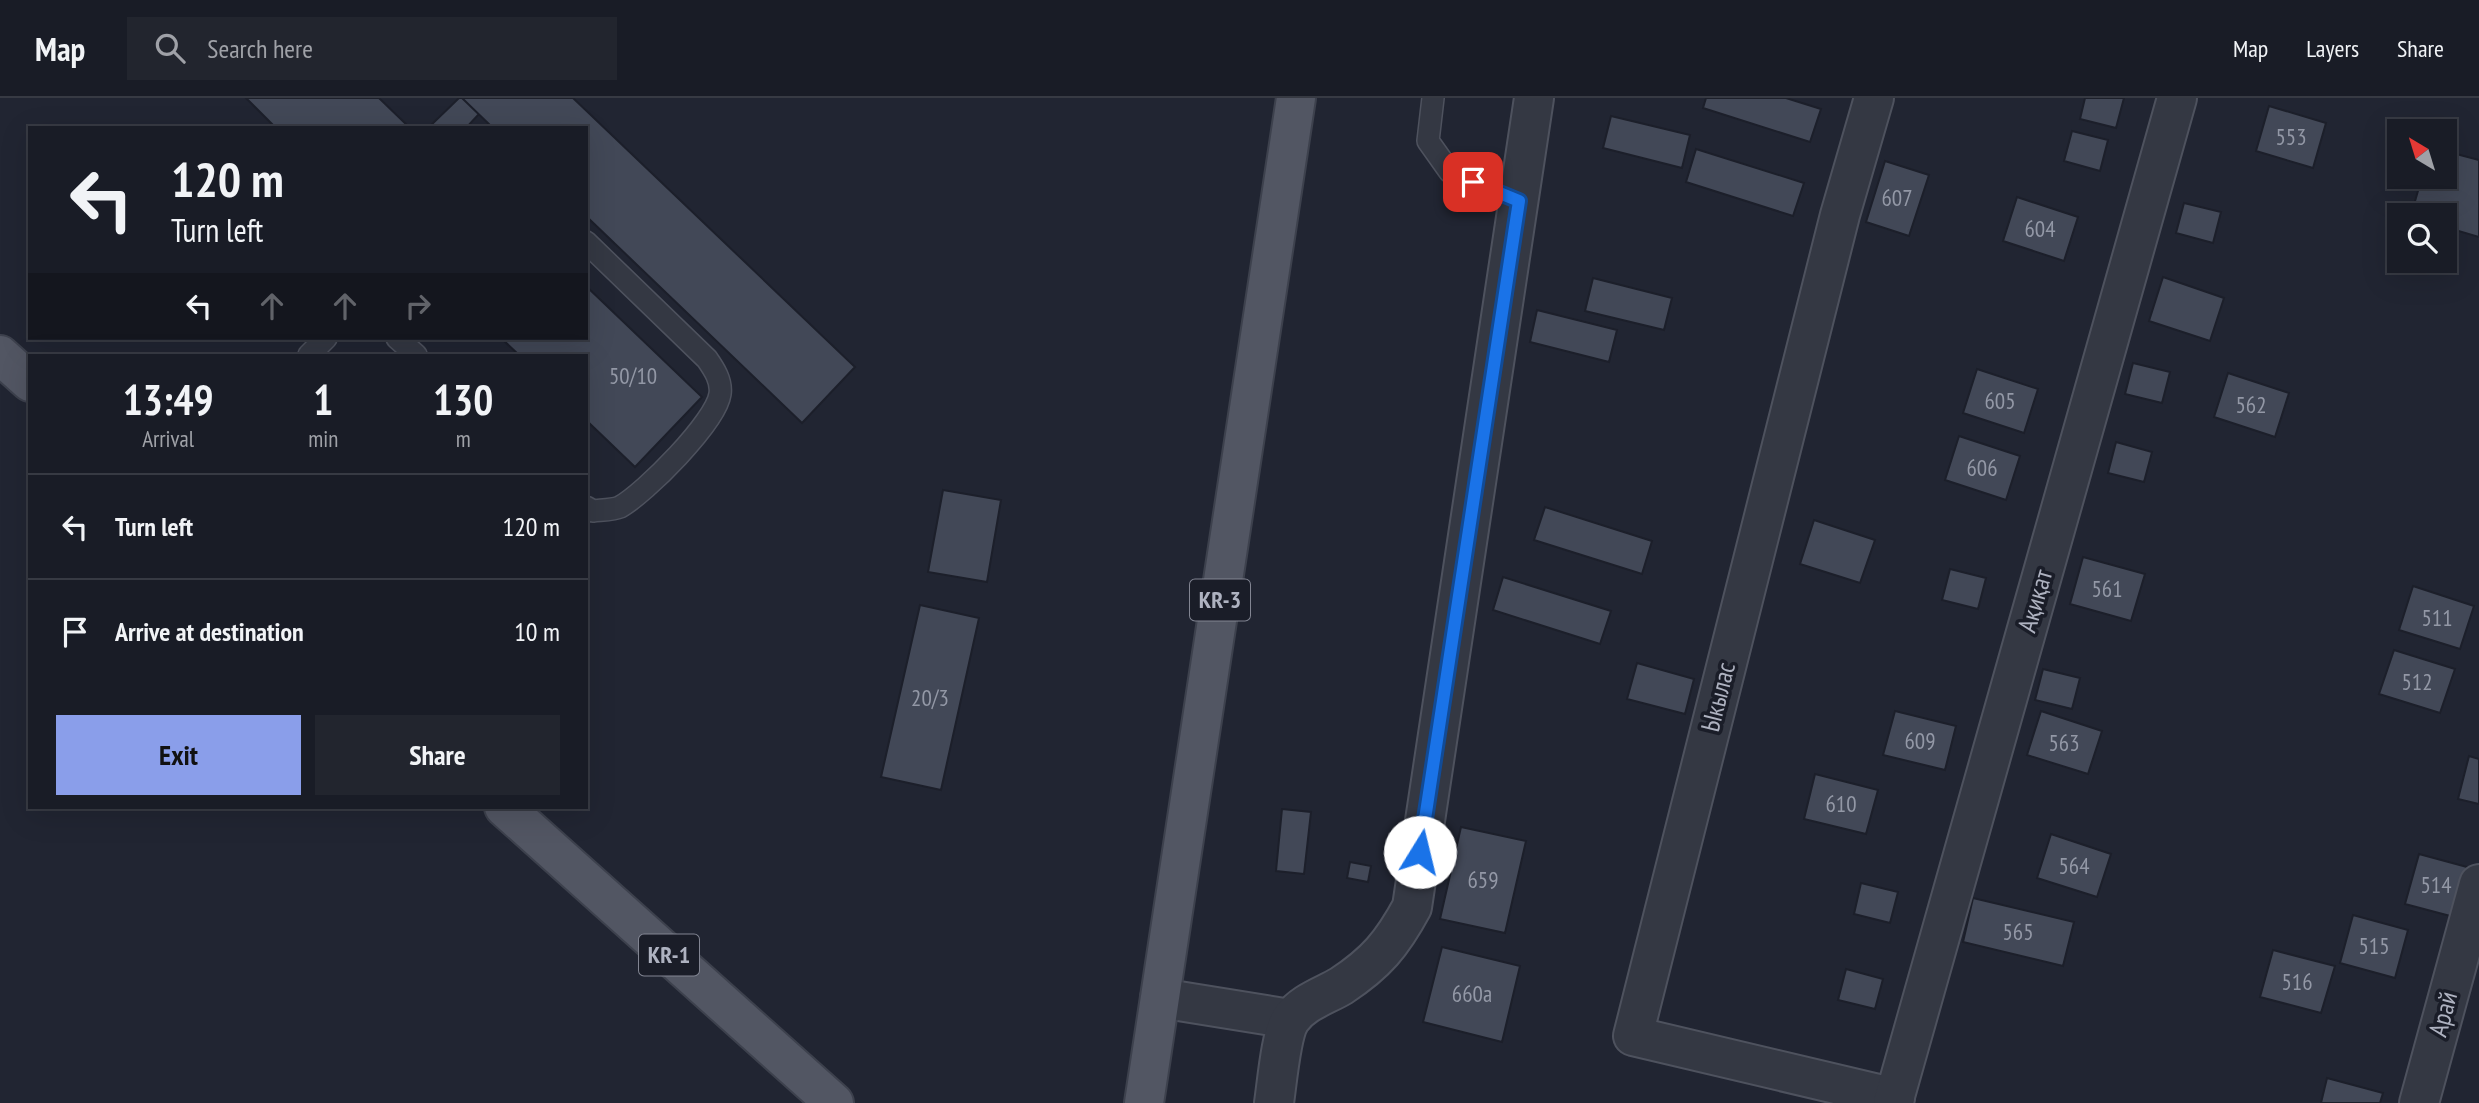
<!DOCTYPE html>
<html lang="en">
<head>
<meta charset="utf-8">
<style>
	:root { --surface:#191c26; --page:#22252e; --text:#f1f3f6; --muted:#9fa1a7; --line:#373a43; --accent:#8a9eea }
	body { margin:0; font-family:"PT Sans Narrow",sans-serif; background:var(--page); color:var(--text); height:100vh; display:flex; flex-direction:column; font-size:26px; white-space:nowrap }
	* { box-sizing:border-box; margin:0 }
	p { font-size:23px; color:var(--muted) }
	.icon { flex:none; width:38px; height:38px; fill:none; stroke:currentColor; stroke-width:2; stroke-linecap:round; stroke-linejoin:round }
	.map { position:relative; flex:1; overflow:hidden }
	.panel { position:absolute; left:28px; top:256px; width:560px; height:455px; display:flex; flex-direction:column; background:var(--surface); border-radius:0px; box-shadow:0 7px 28px #0002,0 0 0 2px var(--line) }
	.panel>* { flex:none }
	.hud { position:absolute; left:28px; top:28px; width:560px; height:214px; border-radius:0px; box-shadow:0 7px 28px #0002,0 0 0 2px var(--line); background:#191c26; color:var(--text); overflow:hidden }
	.needle { width:46px; rotate:322deg }
	.buttons { position:absolute; left:2387px; top:21px; display:grid; gap:14px }
	.buttons a { display:grid; place-items:center; width:70px; height:70px; border-radius:0px; background:var(--surface); box-shadow:0 7px 28px #0002,0 0 0 2px var(--line); font-size:35px }
	.pin { position:absolute; display:grid; place-items:center; width:60px; height:60px; color:#fff; margin:-30px; border-radius:14px; box-shadow:0 4px 10px #0006 }
	.me { position:absolute; width:77px; margin:-38px; rotate:9deg; stroke-linejoin:round; filter:drop-shadow(0 0 5px #0008) }
	.turn { display:flex; align-items:center; gap:24px; height:147px; padding:0 28px; font-size:32px }
	.turn .icon { width:91px; height:91px; stroke-width:2.5 }
	.turn b { display:block; font-size:49px; line-height:60px }
	.lanes { display:flex; align-items:center; height:66px; padding:0 28px; background:#0003; justify-content:center; gap:35px; direction:ltr }
	.lanes .off { opacity:.35 }
	.eta { display:flex; justify-content:space-evenly; align-items:center; height:119px; text-align:center }
	.eta b { font-size:42px; font-weight:700; line-height:49px }
	.cta { display:flex; gap:14px; margin-top:auto; padding:14px 28px }
	.cta a { flex:1; height:80px; border-radius:0px; background:var(--accent); color:#111; font-size:28px; font-weight:700; line-height:80px; text-align:center }
	.cta a+a { background:var(--page); color:var(--text) }
	ul { padding:0; list-style:none }
	li { display:flex; align-items:center; gap:21px; height:105px; padding:0 28px; border-top:2px solid var(--line) }
	li div { flex:1 }
	li b { display:block; font-size:26px }
	li em { font-style:normal }
	header { display:flex; align-items:center; gap:42px; box-sizing:border-box; height:98px; padding:0 35px; background:var(--surface); border-bottom:2px solid var(--line) }
	header strong { font-size:33px }
	nav { display:flex; gap:38px; margin-inline-start:auto; font-size:24px }
	.search { width:490px; height:63px; background:var(--page); display:flex; align-items:center; gap:18px; box-sizing:border-box; padding:0 24px; border-radius:0px; color:var(--muted); font-size:26px }
	.map>svg:first-child { display:block }
</style>
</head>
<body>
<header>
<strong>Map</strong>
<div class="search"><svg class="icon" aria-label="search" viewBox="0 0 24 24"><circle cx="10" cy="10" r="6"/><path d="M15 15l6 6"/></svg>Search here</div>
<nav><a>Map</a><a>Layers</a><a>Share</a></nav>
</header>
<div class="map">
<svg width="2479" height="1005" viewBox="0 0 2479 1005">
	<rect width="100%" height="100%" fill="#212532"/>
	<g fill="#424857" stroke="#1c1f2a" stroke-width="2">
		<path d="M246,0H379L410,30H276Z"/>
		<path d="M459,0H463L479,16L466,30H428Z"/>
		<path d="M462,0H573L855,269L802,325L586,118V30H493Z"/>
		<path d="M1706,0H1786L1821,11L1810,44L1703,10Z"/>
		<path d="M2085,0H2124L2116,30L2080,21Z"/>
		<path d="M2269,8L2326,25L2313,70L2256,53Z"/>
		<path d="M1611,18L1690,37L1682,70L1603,50Z"/>
		<path d="M2072,33L2108,42L2100,73L2064,63Z"/>
		<path d="M1696,51L1804,85L1793,118L1686,84Z"/>
		<path d="M2445,53L2479,62V139L2445,129V117H2411L2422,79H2445Z"/>
		<path d="M1885,63L1929,77L1909,138L1866,124Z"/>
		<path d="M2017,99L2078,119L2064,163L2003,143Z"/>
		<path d="M2184,105L2221,114L2213,145L2176,135Z"/>
		<path d="M2163,179L2224,200L2210,243L2149,223Z"/>
		<path d="M1593,180L1672,200L1664,232L1585,213Z"/>
		<path d="M586,188L702,299L635,369L586,322V257H519L501,240H586Z"/>
		<path d="M1537,212L1617,232L1609,264L1530,244Z"/>
		<path d="M2133,265L2170,274L2162,305L2125,296Z"/>
		<path d="M1977,271L2038,291L2024,335L1963,315Z"/>
		<path d="M2228,275L2289,295L2275,339L2214,319Z"/>
		<path d="M1959,338L2020,358L2006,402L1945,382Z"/>
		<path d="M2116,344L2152,354L2144,384L2108,375Z"/>
		<path d="M943,392L1001,402L987,484L928,474Z"/>
		<path d="M1545,409L1652,443L1642,476L1534,442Z"/>
		<path d="M1814,422L1875,442L1860,485L1800,466Z"/>
		<path d="M2083,459L2145,476L2131,523L2070,506Z"/>
		<path d="M1950,471L1986,480L1978,511L1942,502Z"/>
		<path d="M1503,479L1611,513L1600,546L1493,512Z"/>
		<path d="M2413,488L2474,508L2460,551L2399,532Z"/>
		<path d="M920,507L979,520L941,692L881,679Z"/>
		<path d="M2394,552L2455,571L2440,615L2379,596Z"/>
		<path d="M1637,565L1694,581L1685,616L1627,601Z"/>
		<path d="M2043,571L2080,580L2072,611L2035,602Z"/>
		<path d="M1895,613L1956,628L1945,672L1883,657Z"/>
		<path d="M2041,613L2102,633L2088,676L2027,657Z"/>
		<path d="M2469,658L2479,661V706L2458,701Z"/>
		<path d="M1815,676L1878,692L1866,736L1804,721Z"/>
		<path d="M1282,711L1311,714L1304,776L1276,773Z"/>
		<path d="M1461,729L1526,743L1505,835L1440,821Z"/>
		<path d="M2051,736L2111,756L2097,799L2037,780Z"/>
		<path d="M2419,756L2467,769L2454,819L2405,806Z"/>
		<path d="M1350,764L1371,768L1368,784L1347,780Z"/>
		<path d="M1861,785L1898,794L1890,825L1854,816Z"/>
		<path d="M1973,800L2074,824L2063,868L1963,844Z"/>
		<path d="M2353,817L2408,832L2395,880L2340,865Z"/>
		<path d="M1442,849L1520,868L1502,944L1423,924Z"/>
		<path d="M2273,852L2335,868L2321,915L2260,899Z"/>
		<path d="M1846,871L1883,881L1875,911L1838,902Z"/>
		<path d="M2327,980L2383,995L2380,1005H2321Z"/>
	</g>
	<g fill="none" stroke-linecap="round" stroke-linejoin="round">
		<defs>
			<g id="lane">
				<path d="M1433,0L1428,43L1450,74L1519,103"/>
				<path d="M586,144L707,261C714,271 722,283 720,296C716,324 645,395 620,409C613,412 601,412 593,413L586,409"/>
				<path d="M397,240L416,257"/>
				<path d="M309,257L326,240"/>
			</g>
			<g id="street">
				<path d="M1874,0L1840,117L1633,938L1895,1000"/>
				<path d="M1160,900L1290,921"/>
				<path d="M1274,1005C1277,985 1281,935 1291,921C1303,904 1324,898 1341,888C1376,865 1392,846 1412,809L1534,0"/>
				<path d="M1893,1005L2177,0"/>
				<path d="M2419,1005L2479,786"/>
			</g>
			<g id="primary">
				<path d="M0,257L30,284"/>
				<path d="M504,709L834,1005"/>
				<path d="M1144,1005L1296,0"/>
			</g>
		</defs>
		<use href="#lane" stroke="#4e525e" stroke-width="24"/>
		<use href="#street" stroke="#4e525e" stroke-width="42"/>
		<use href="#primary" stroke="#3d414d" stroke-width="42"/>
		<use href="#lane" stroke="#343843" stroke-width="21"/>
		<use href="#street" stroke="#343843" stroke-width="38"/>
		<use href="#primary" stroke="#525663" stroke-width="38"/>
	</g>
	<g fill="none" stroke-linecap="round" stroke-linejoin="round">
		<defs>
			<path id="route" d="M1420,754L1519,103L1473,84"/>
		</defs>
		<use href="#route" stroke="#114b97" stroke-width="18"/>
		<use href="#route" stroke="#1a73e8" stroke-width="12"/>
	</g>
	<g text-anchor="middle" stroke-width="7" stroke-linejoin="round" paint-order="stroke">
		<g font-size="23" fill="#9398a6">
			<text x="2291" y="47">553</text>
			<text x="1897" y="108">607</text>
			<text x="2040" y="139">604</text>
			<text x="633" y="286">50/10</text>
			<text x="2000" y="311">605</text>
			<text x="2251" y="315">562</text>
			<text x="1982" y="378">606</text>
			<text x="2107" y="499">561</text>
			<text x="2437" y="528">511</text>
			<text x="2417" y="592">512</text>
			<text x="930" y="608">20/3</text>
			<text x="1920" y="651">609</text>
			<text x="2064" y="653">563</text>
			<text x="1841" y="714">610</text>
			<text x="2074" y="776">564</text>
			<text x="1483" y="790">659</text>
			<text x="2436" y="795">514</text>
			<text x="2018" y="842">565</text>
			<text x="2374" y="856">515</text>
			<text x="2297" y="892">516</text>
			<text x="1472" y="904">660а</text>
		</g>
		<g fill="#1a1d28" stroke="#828592" stroke-width="2">
			<rect x="1190" y="481.5" width="60" height="41" rx="5"/>
			<rect x="639" y="836.5" width="60" height="41" rx="5"/>
		</g>
		<g font-size="24" font-weight="bold" fill="#aeb2c0">
			<text x="1220" y="510">KR-3</text>
			<text x="669" y="865">KR-1</text>
		</g>
		<g font-size="26" fill="#aeb2c0" stroke="#1a1d28">
			<text transform="translate(2035 503) rotate(-74)" y="9">Ақиқат</text>
			<text transform="translate(1718 599) rotate(-76)" y="9">Ыкылас</text>
			<text transform="translate(2443 916) rotate(-75)" y="9">Арай</text>
		</g>
	</g>
</svg>
<div class="buttons">
<a><svg class="needle" viewBox="-14 -14 28 28"><path d="M0-13l5 13h-10z" fill="#e53935"/><path d="M0 13l5-13h-10z" fill="#9fa1a7"/></svg></a>
<a><svg class="icon" aria-label="search" viewBox="0 0 24 24"><circle cx="10" cy="10" r="6"/><path d="M15 15l6 6"/></svg></a>
</div>
<div class="pin" style="left:1473px;top:84px;background:#d93025"><svg class="icon" aria-label="arrive" viewBox="0 0 24 24"><path d="M6 21V4h12l-3 4 3 4H6"/></svg></div>
<svg class="me" style="left:1420px;top:754px" viewBox="-20 -20 40 40"><circle r="19" fill="#fff"/><path d="M0-13L10 11 0 6-10 11z" fill="#1a73e8"/></svg>
<div class="hud">
<div class="turn"><svg class="icon" aria-label="left" viewBox="0 0 24 24"><path d="M17 20v-9H6M10 6l-5 5 5 5"/></svg><div><b>120 m</b>Turn left</div></div>
<div class="lanes"><svg class="icon" aria-label="left" viewBox="0 0 24 24"><path d="M17 20v-9H6M10 6l-5 5 5 5"/></svg><svg class="icon off" aria-label="ahead" viewBox="0 0 24 24"><path d="M12 20V5M6 11l6-6 6 6"/></svg><svg class="icon off" aria-label="ahead" viewBox="0 0 24 24"><path d="M12 20V5M6 11l6-6 6 6"/></svg><svg class="icon off" aria-label="right" viewBox="0 0 24 24"><path d="M7 20v-9h11M14 6l5 5-5 5"/></svg></div>
</div>
<section class="panel">
<div class="eta">
<div><b>13:49</b><p>Arrival</p></div>
<div><b>1</b><p>min</p></div>
<div><b>130</b><p>m</p></div>
</div>
<ul>
<li><svg class="icon" aria-label="left" viewBox="0 0 24 24"><path d="M17 20v-9H6M10 6l-5 5 5 5"/></svg><div><b>Turn left</b></div><em>120 m</em></li>
<li><svg class="icon" aria-label="arrive" viewBox="0 0 24 24"><path d="M6 21V4h12l-3 4 3 4H6"/></svg><div><b>Arrive at destination</b></div><em>10 m</em></li>
</ul>
<div class="cta"><a>Exit</a><a>Share</a></div>
</section>
</div>
</body>
</html>
